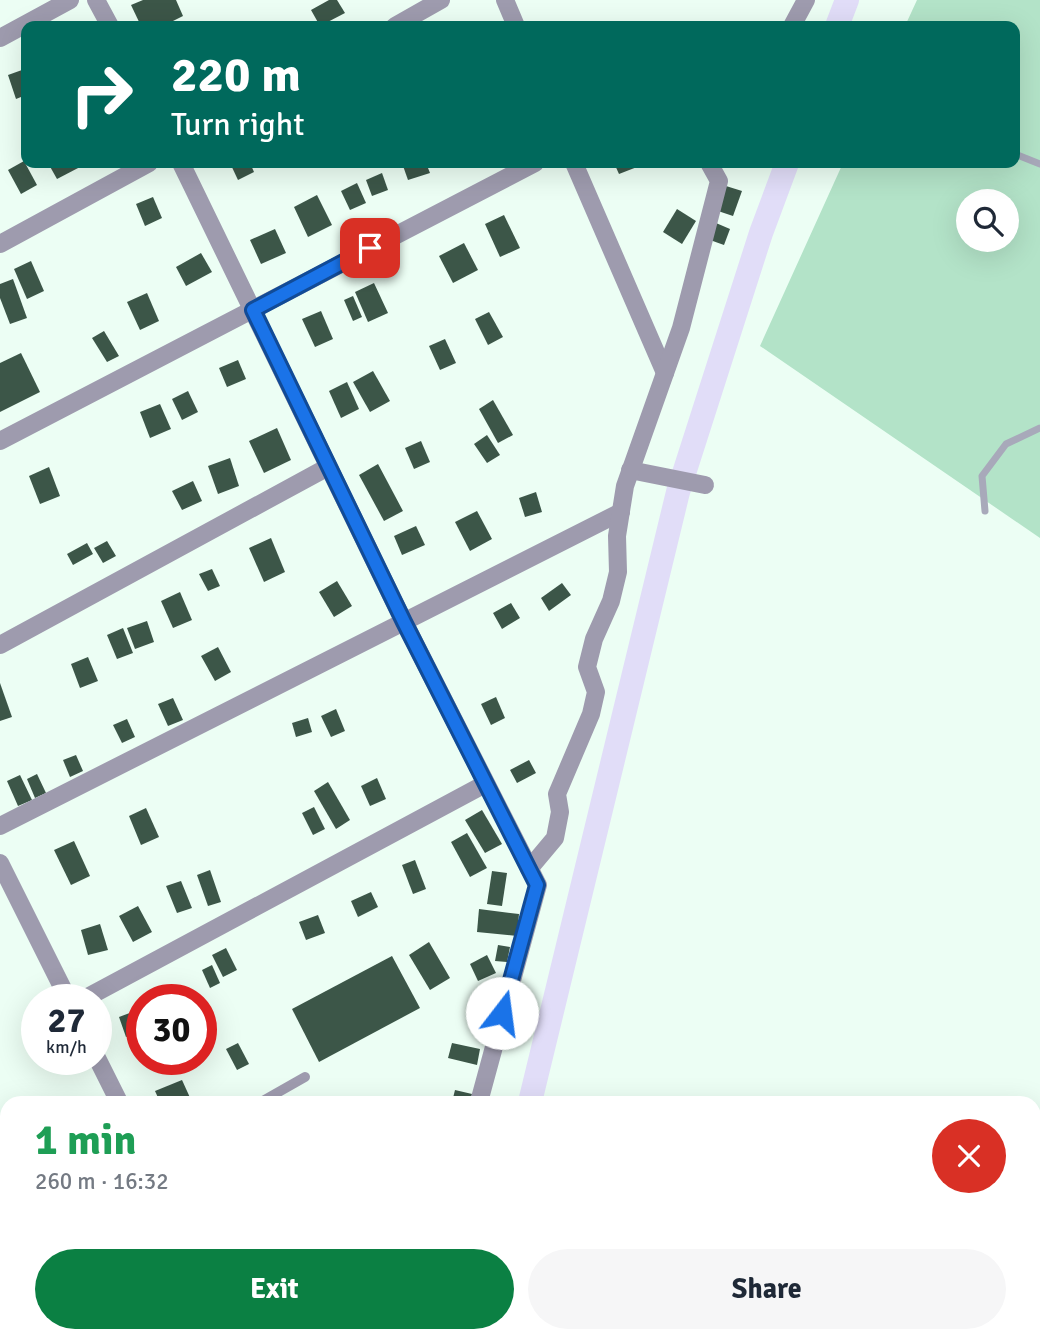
<!DOCTYPE html>
<html lang="en">
<head>
<meta charset="utf-8">
<style>
	:root { --surface:#fff; --page:#f6f6f7; --text:#1f2937; --muted:#747a83; --accent:#0b8043 }
	body { margin:0; font-family:Signika,sans-serif; background:var(--page); color:var(--text); height:100vh; display:flex; flex-direction:column; font-size:26px; white-space:nowrap }
	* { box-sizing:border-box; margin:0 }
	p { font-size:23px; color:var(--muted) }
	.icon { flex:none; width:38px; height:38px; fill:none; stroke:currentColor; stroke-width:2; stroke-linecap:round; stroke-linejoin:round }
	.map { position:relative; flex:1; overflow:hidden }
	.panel { position:absolute; left:0px; top:1096px; width:1041px; height:247px; display:flex; flex-direction:column; background:var(--surface); border-radius:21px 21px 0 0; box-shadow:0 7px 28px #0002 }
	.panel>* { flex:none }
	.hud { position:absolute; left:21px; top:21px; width:999px; height:147px; border-radius:14px; box-shadow:0 7px 28px #0002; background:#00695c; color:#fff; overflow:hidden }
	.tools { position:absolute; left:956px; top:189px; display:grid; gap:14px }
	.tools a { display:grid; place-items:center; width:63px; height:63px; border-radius:50%; background:var(--surface); box-shadow:0 7px 28px #0002; font-size:35px }
	.speed { position:absolute; left:21px; top:984px; display:flex; gap:14px; font-size:35px; font-weight:700; text-align:center }
	.speed>* { display:grid; place-content:center; width:91px; height:91px; border-radius:50%; background:var(--surface); box-shadow:0 7px 28px #0002; line-height:1 }
	.speed small { font-size:18px; font-weight:400 }
	.speed .limit { border:10px solid #d22; background:#fff; color:#111 }
	.pin { position:absolute; display:grid; place-items:center; width:60px; height:60px; color:#fff; margin:-30px; border-radius:14px; box-shadow:0 4px 10px #0006 }
	.me { position:absolute; width:77px; margin:-38px; rotate:15deg; stroke-linejoin:round; filter:drop-shadow(0 0 5px #0008) }
	.turn { display:flex; align-items:center; gap:24px; height:147px; padding:0 35px; font-size:32px }
	.turn .icon { width:91px; height:91px; stroke-width:2.5 }
	.turn b { display:block; font-size:49px; line-height:60px }
	.round { display:grid; place-items:center; flex:none; width:74px; height:74px; border-radius:37px; background:var(--page) }
	.overview { display:flex; align-items:center; justify-content:space-between; height:119px; padding:0 35px }
	h1 { font-size:42px; font-weight:800; line-height:52px; color:#1e9e55 }
	.cta { display:flex; gap:14px; margin-top:auto; padding:14px 35px }
	.cta a { flex:1; height:80px; border-radius:42px; background:var(--accent); color:#fff; font-size:28px; font-weight:800; line-height:80px; text-align:center }
	.cta a+a { background:var(--page); color:var(--text) }
	.map>svg:first-child { display:block }
</style>
</head>
<body>
<div class="map">
<svg width="1040" height="1342" viewBox="0 0 1040 1342">
	<rect width="100%" height="100%" fill="#ecfef4"/>
	<path fill="#b3e3c8" fill-rule="evenodd" d="M917,0H1040V538L760,346L843,163H1015V26H905ZM968,201H1006V240H968Z"/>
	<g fill="none" stroke-linecap="round" stroke-linejoin="round">
		<g stroke="#a8a9ba" stroke-width="7">
			<path d="M1015,154L1040,164"/>
			<path d="M985,511L982,476L1006,444L1040,428"/>
		</g>
		<g stroke="#e1ddf8" stroke-width="24">
			<path d="M837,26L847,0"/>
			<path d="M530,1102L678,492L761,233L787,163"/>
			<path d="M467,1342L469,1335"/>
		</g>
	</g>
	<g fill="#3c5648">
		<path d="M143,0H176L183,16L163,26H141L131,5Z"/>
		<path d="M329,0H337L345,13L320,26L311,10Z"/>
		<path d="M22,70L26,82V95L16,99L8,75Z"/>
		<path d="M24,161L37,185L21,194L8,170Z"/>
		<path d="M48,163H78L80,167L57,179Z"/>
		<path d="M230,163H250L254,172L238,180Z"/>
		<path d="M402,163H426L430,173L408,180Z"/>
		<path d="M614,163H635L637,167L619,174Z"/>
		<path d="M382,173L388,190L372,196L366,180Z"/>
		<path d="M357,183L366,203L350,210L341,191Z"/>
		<path d="M726,186L742,191L733,216L718,211Z"/>
		<path d="M317,195L332,225L308,237L294,207Z"/>
		<path d="M153,197L162,218L145,226L136,204Z"/>
		<path d="M677,209L696,221L682,244L663,232Z"/>
		<path d="M504,215L520,248L500,257L485,224Z"/>
		<path d="M716,223L730,229L724,245L710,240Z"/>
		<path d="M275,229L286,253L261,264L250,240Z"/>
		<path d="M464,243L478,270L453,283L439,256Z"/>
		<path d="M201,253L212,272L186,286L176,267Z"/>
		<path d="M31,261L44,291L27,299L14,269Z"/>
		<path d="M13,279L27,318L10,324L0,298V284Z"/>
		<path d="M374,283L388,313L368,322L355,292Z"/>
		<path d="M147,293L159,321L140,330L127,302Z"/>
		<path d="M353,296L362,317L353,321L344,300Z"/>
		<path d="M321,311L333,339L315,347L302,319Z"/>
		<path d="M489,312L503,337L488,345L475,319Z"/>
		<path d="M104,331L119,356L107,362L92,338Z"/>
		<path d="M445,339L456,363L440,370L429,346Z"/>
		<path d="M21,353L40,392L0,412V363Z"/>
		<path d="M238,360L246,379L227,387L219,368Z"/>
		<path d="M373,371L390,401L370,412L353,382Z"/>
		<path d="M347,382L359,409L341,418L329,391Z"/>
		<path d="M188,391L198,412L182,420L172,399Z"/>
		<path d="M493,400L513,435L498,443L479,409Z"/>
		<path d="M160,404L171,429L150,438L140,412Z"/>
		<path d="M277,428L291,460L264,473L249,441Z"/>
		<path d="M487,435L500,455L487,463L474,444Z"/>
		<path d="M421,441L430,462L414,469L405,448Z"/>
		<path d="M230,458L239,486L218,494L208,466Z"/>
		<path d="M378,464L403,511L384,521L359,475Z"/>
		<path d="M49,467L60,496L40,504L29,476Z"/>
		<path d="M193,481L202,501L182,510L172,491Z"/>
		<path d="M536,492L542,512L525,517L519,498Z"/>
		<path d="M477,511L492,539L470,551L455,522Z"/>
		<path d="M416,526L425,545L402,555L394,536Z"/>
		<path d="M271,538L285,572L264,582L249,548Z"/>
		<path d="M107,541L116,556L103,563L94,548Z"/>
		<path d="M87,543L93,554L73,565L67,554Z"/>
		<path d="M212,569L220,586L208,591L199,574Z"/>
		<path d="M337,581L352,606L334,617L319,592Z"/>
		<path d="M562,583L571,595L549,611L541,598Z"/>
		<path d="M180,592L192,620L173,628L161,601Z"/>
		<path d="M511,603L520,618L502,629L493,613Z"/>
		<path d="M147,621L154,642L135,649L127,628Z"/>
		<path d="M123,628L133,653L117,659L107,635Z"/>
		<path d="M218,647L231,672L215,681L201,656Z"/>
		<path d="M88,657L98,681L80,688L71,664Z"/>
		<path d="M0,683L12,717L0,721Z"/>
		<path d="M496,697L505,718L491,725L481,704Z"/>
		<path d="M173,698L183,720L168,726L158,704Z"/>
		<path d="M336,709L345,731L331,737L321,716Z"/>
		<path d="M308,718L312,732L296,737L292,723Z"/>
		<path d="M127,719L135,737L122,743L113,725Z"/>
		<path d="M76,755L83,771L70,777L63,760Z"/>
		<path d="M529,760L536,773L517,783L510,770Z"/>
		<path d="M37,774L46,793L35,798L27,779Z"/>
		<path d="M20,775L32,800L18,806L7,781Z"/>
		<path d="M377,778L386,799L370,806L361,786Z"/>
		<path d="M328,782L350,820L336,829L314,791Z"/>
		<path d="M314,807L325,829L313,835L302,813Z"/>
		<path d="M146,808L159,837L141,845L129,816Z"/>
		<path d="M482,810L502,844L485,853L465,820Z"/>
		<path d="M467,833L487,868L470,877L451,842Z"/>
		<path d="M74,841L90,876L71,885L54,850Z"/>
		<path d="M415,860L426,889L413,894L402,865Z"/>
		<path d="M210,870L221,902L208,906L197,875Z"/>
		<path d="M492,871L507,873L502,906L487,904Z"/>
		<path d="M181,881L192,908L177,913L166,886Z"/>
		<path d="M371,892L378,907L358,917L351,901Z"/>
		<path d="M138,906L152,932L133,942L119,916Z"/>
		<path d="M479,909L519,914L517,936L477,932Z"/>
		<path d="M318,915L325,933L306,940L299,922Z"/>
		<path d="M100,924L108,950L88,955L81,930Z"/>
		<path d="M429,942L450,978L430,990L409,955Z"/>
		<path d="M498,945L510,947L507,962L495,961Z"/>
		<path d="M226,948L237,970L223,977L212,955Z"/>
		<path d="M487,955L496,973L478,981L470,964Z"/>
		<path d="M392,956L420,1008L319,1062L292,1009Z"/>
		<path d="M212,965L220,983L210,988L202,970Z"/>
		<path d="M135,1011L142,1031L126,1037L119,1017Z"/>
		<path d="M238,1043L249,1064L237,1070L226,1049Z"/>
		<path d="M452,1043L480,1049L477,1065L448,1058Z"/>
		<path d="M182,1080L192,1102H160L155,1091Z"/>
		<path d="M455,1090L472,1094L470,1102H452Z"/>
	</g>
	<g fill="none" stroke-linecap="round" stroke-linejoin="round">
		<path stroke="#aabab1" stroke-width="4.5" stroke-dasharray="2 5" stroke-linecap="butt" d="M0,1213L7,1214"/>
		<path stroke="#9e9bae" stroke-width="10" d="M261,1102L305,1077"/>
		<g stroke="#9e9bae" stroke-width="18">
			<path d="M96,0L110,26"/>
			<path d="M505,0L516,26"/>
			<path d="M395,26L441,0"/>
			<path d="M792,26L806,0"/>
			<path d="M0,38L70,0"/>
			<path d="M181,163L404,622L538,885L479,1102"/>
			<path d="M574,163L665,373"/>
			<path d="M0,244L149,163"/>
			<path d="M0,441L535,163"/>
			<path d="M630,470L705,485"/>
			<path d="M0,645L328,467"/>
			<path d="M0,826L621,512"/>
			<path d="M0,863L68,999"/>
			<path d="M529,869L555,838L560,812L557,794L591,714L596,692L587,667L594,639L611,601L618,572L617,536L625,486L681,328L719,181L709,163"/>
			<path d="M84,999L485,784"/>
			<path d="M96,1056L119,1102"/>
			<path d="M414,1342L419,1335"/>
		</g>
	</g>
	<g fill="none" stroke-linecap="round" stroke-linejoin="round">
		<defs>
			<path id="route" d="M370,248L253,310L404,622L537,885L502,1013"/>
		</defs>
		<use href="#route" stroke="#114b97" stroke-width="18"/>
		<use href="#route" stroke="#1a73e8" stroke-width="12"/>
	</g>
</svg>
<div class="tools">
<a><svg class="icon" aria-label="search" viewBox="0 0 24 24"><circle cx="10" cy="10" r="6"/><path d="M15 15l6 6"/></svg></a>
</div>
<div class="speed"><div>27<small>km/h</small></div><div class="limit">30</div></div>
<div class="pin" style="left:370px;top:248px;background:#d93025"><svg class="icon" aria-label="arrive" viewBox="0 0 24 24"><path d="M6 21V4h12l-3 4 3 4H6"/></svg></div>
<svg class="me" style="left:502px;top:1013px" viewBox="-20 -20 40 40"><circle r="19" fill="#fff"/><path d="M0-13L10 11 0 6-10 11z" fill="#1a73e8"/></svg>
<div class="hud">
<div class="turn"><svg class="icon" aria-label="right" viewBox="0 0 24 24"><path d="M7 20v-9h11M14 6l5 5-5 5"/></svg><div><b>220 m</b>Turn right</div></div>
</div>
<section class="panel">
<div class="overview"><div><h1>1 min</h1><p>260 m · 16:32</p></div><a class="round" style="background:#d93025;color:#fff"><svg class="icon" aria-label="close" viewBox="0 0 24 24"><path d="M6 6l12 12M18 6L6 18"/></svg></a></div>
<div class="cta"><a>Exit</a><a>Share</a></div>
</section>
</div>
</body>
</html>
